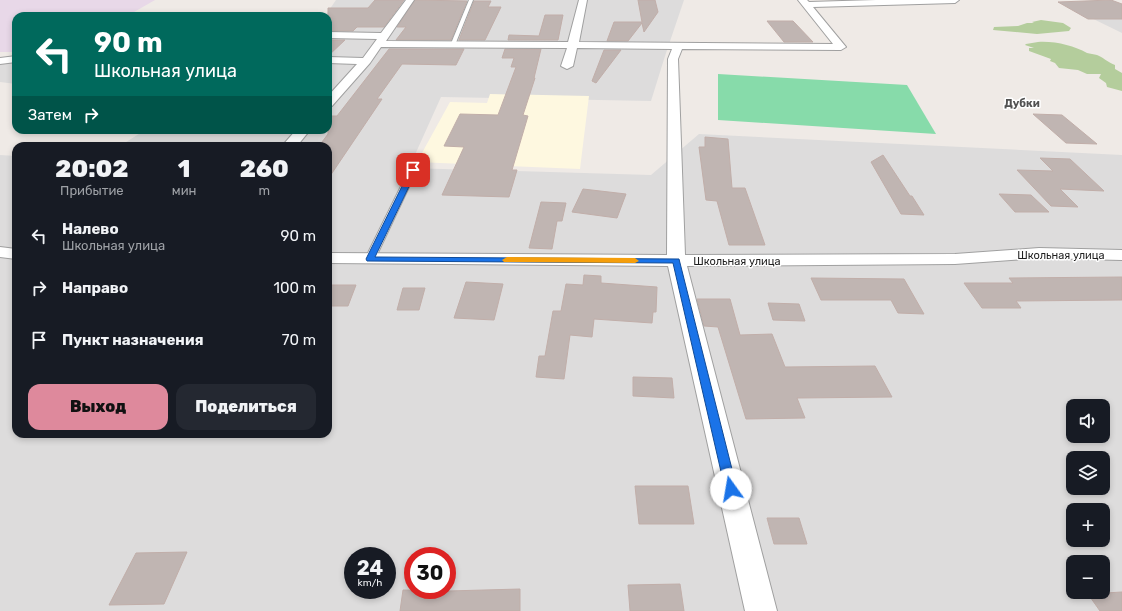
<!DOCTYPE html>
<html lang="ru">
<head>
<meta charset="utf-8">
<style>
	:root { --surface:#171b24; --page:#242831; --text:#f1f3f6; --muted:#9ea1a6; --accent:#de899c }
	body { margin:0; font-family:Rubik,sans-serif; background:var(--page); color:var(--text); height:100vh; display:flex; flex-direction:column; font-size:15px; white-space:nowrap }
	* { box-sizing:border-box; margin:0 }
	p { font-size:13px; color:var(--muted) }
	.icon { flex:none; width:22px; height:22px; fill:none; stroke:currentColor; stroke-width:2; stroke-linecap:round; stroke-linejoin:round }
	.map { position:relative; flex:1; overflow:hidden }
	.drawer { position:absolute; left:12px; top:142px; width:320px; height:296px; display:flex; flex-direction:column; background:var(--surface); border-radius:12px; box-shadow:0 2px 6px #0003 }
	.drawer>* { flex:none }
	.guide { position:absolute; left:12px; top:12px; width:320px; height:122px; border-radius:12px; box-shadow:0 2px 6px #0003; background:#00695c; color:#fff; overflow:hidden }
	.fabs { position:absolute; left:1066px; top:399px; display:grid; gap:8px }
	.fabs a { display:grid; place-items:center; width:44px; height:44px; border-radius:8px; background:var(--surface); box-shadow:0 2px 6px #0003; font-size:20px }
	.speed { position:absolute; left:344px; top:547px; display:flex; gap:8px; font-size:20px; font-weight:700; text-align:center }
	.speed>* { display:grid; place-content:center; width:52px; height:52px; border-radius:50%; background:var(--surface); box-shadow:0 2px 6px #0003; line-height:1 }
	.speed small { font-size:10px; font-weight:400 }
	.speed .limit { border:6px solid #d22; background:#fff; color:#111 }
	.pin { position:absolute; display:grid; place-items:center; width:34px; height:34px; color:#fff; margin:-17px; border-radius:8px; box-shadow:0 2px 6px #0006 }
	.me { position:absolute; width:44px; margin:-22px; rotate:347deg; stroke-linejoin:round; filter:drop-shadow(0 0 3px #0008) }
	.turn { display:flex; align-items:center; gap:14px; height:84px; padding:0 16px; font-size:18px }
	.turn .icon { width:52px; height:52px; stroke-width:2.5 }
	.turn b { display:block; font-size:28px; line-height:34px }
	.then { display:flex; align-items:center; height:38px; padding:0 16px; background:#0003; gap:8px; font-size:15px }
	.eta { display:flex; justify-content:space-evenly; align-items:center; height:68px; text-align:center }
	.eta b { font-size:24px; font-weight:800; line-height:28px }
	.primary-button { display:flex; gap:8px; margin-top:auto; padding:8px 16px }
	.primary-button a { flex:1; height:46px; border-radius:12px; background:var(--accent); color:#111; font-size:16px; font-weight:800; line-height:46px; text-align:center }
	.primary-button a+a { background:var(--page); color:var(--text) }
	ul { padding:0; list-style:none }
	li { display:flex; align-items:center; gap:12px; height:52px; padding:0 16px }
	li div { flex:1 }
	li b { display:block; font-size:15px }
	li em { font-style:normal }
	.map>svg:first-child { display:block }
</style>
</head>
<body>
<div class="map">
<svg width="1122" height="611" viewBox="0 0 1122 611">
	<rect width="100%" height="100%" fill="#efeae6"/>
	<g fill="#dddcdc" fill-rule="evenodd">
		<path d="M336,0H684L665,56L651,101L441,97L409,168L651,175L699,134L1122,155V611H0V155L16,156V434H328V146H120L145,130H328V16H325ZM1073,406H1103V436H1073ZM1073,458H1103V488H1073ZM1073,510H1103V540H1073ZM353,556H387V590H353ZM413,556H447V590H413ZM1073,562H1103V592H1073Z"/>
		<path d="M1122,8V33L1075,10Z"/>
		<path d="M16,62V84L0,82V64Z"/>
	</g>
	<path fill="#e8d8e8" d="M0,0H155L127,16H16V52H0Z"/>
	<path fill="#fef8e0" d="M490,94L589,96L580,169L417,162L450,102L487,103Z"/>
	<g fill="#b4cd9c">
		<path d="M1041,20L1063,23L1071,28L1069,31L1037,34L993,30L994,27L1018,26L1027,23H1034L1032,22Z"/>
		<path d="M1038,42C1056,41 1074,46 1087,53C1090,54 1094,54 1097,55C1101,56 1109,63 1115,65V69L1122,73V91L1107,87L1106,83L1099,78L1101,74H1087L1078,70L1059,68L1055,63L1050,61L1051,59L1029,51V48H1034L1025,45L1026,44Z"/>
	</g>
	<path fill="#87dbaa" d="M718,74L907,85L936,134L718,120Z"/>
	<g fill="#c0b5b2" stroke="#c1aea9">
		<path d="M375,0H404L384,27H357L353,31H328V8H368Z"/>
		<path d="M415,0L467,1L451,40H396L406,27H397Z"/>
		<path d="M638,0H655L658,12L644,32L642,23L628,41H607L614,22H642Z"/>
		<path d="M1111,0L1122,4V19H1088L1058,2Z"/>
		<path d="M474,1H491L488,7H501L485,40H459Z"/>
		<path d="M545,15H563L558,40H508L509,35L539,36Z"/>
		<path d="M767,21H793L813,42H784Z"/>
		<path d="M328,40H345L328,56Z"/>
		<path d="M389,49H464L456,65L402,64L377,99H382L328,179V146H319L328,134V116H337Z"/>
		<path d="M505,49H541L534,78H535L523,115L528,116L512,170H517L509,197L442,195L464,147L444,146L460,114L498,115L516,67H511L514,58H502Z"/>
		<path d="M604,50H621L596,83L592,81Z"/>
		<path d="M1033,114L1062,115L1097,144L1066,143Z"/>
		<path d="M705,137L728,139L732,188H745L765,245H729L717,201L706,200L699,147H705Z"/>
		<path d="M883,155L910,196H912L924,215L901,214L871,162Z"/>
		<path d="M1040,158L1070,159L1104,191L1060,189L1078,207L1051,206L1017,170L1053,171Z"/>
		<path d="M583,189L626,194L617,218L572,212Z"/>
		<path d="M999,194L1031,195L1049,212H1015Z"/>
		<path d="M541,202L566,203L562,221H557L552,249L529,248Z"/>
		<path d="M584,275L601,276V283L657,287L656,312H653L652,323L594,319L592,337L570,335L564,379L536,377L539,356H545L553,311H561L566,284L583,285Z"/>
		<path d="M1122,277V300L1016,301L1021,308H982L964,283H1013L1009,278Z"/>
		<path d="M811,278L904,279L924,314L898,313L891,300H821Z"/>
		<path d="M466,282L503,284L494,320L454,318Z"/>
		<path d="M328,285H356L348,306H328Z"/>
		<path d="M403,288H425L419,310H397Z"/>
		<path d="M697,299H730L740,335L772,334L785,367L875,366L892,397L797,398L805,418L746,419L718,327L704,326Z"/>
		<path d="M768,303L799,304L805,321L773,320Z"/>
		<path d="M633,377L672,378L674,398L633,396Z"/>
		<path d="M635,486H688L694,524H639Z"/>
		<path d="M767,518H799L807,544H774Z"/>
		<path d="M187,552L164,604L109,605L136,553Z"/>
		<path d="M680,584L684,611H630L628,585Z"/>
		<path d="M520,589V611H400L403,590L448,591Z"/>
		<path d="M1122,592V611H1100L1088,594Z"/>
	</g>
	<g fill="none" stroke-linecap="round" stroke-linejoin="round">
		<defs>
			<g id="service">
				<path d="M469,0H473L455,45L450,46Z"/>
				<path d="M410,168H413L417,170L375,259L370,262L367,261L365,259Z"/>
			</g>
			<g id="minor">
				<path d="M406,0H414L386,41L568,42L579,0H587L579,42L833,44L798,0H807L809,2L876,0H959L955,3L813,7L846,47L841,50L682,49L678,59L685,255L955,254L1039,248L1122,250V260L1039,258L955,264L687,266L777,611H745L668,266L328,263V253L667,255L668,59L672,49L577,48L573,66L567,69L561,66L567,48L381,47L370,63L332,106L328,107V96L357,64L328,63V57L363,58L377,39L328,38V32L381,33Z"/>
				<path d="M16,56V62L0,64V58Z"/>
				<path d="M296,130H310L297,146H282Z"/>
				<path d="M0,247L16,249V259L0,257Z"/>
			</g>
		</defs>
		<use href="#service" stroke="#a0a0a0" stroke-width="2"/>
		<use href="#minor" stroke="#a0a0a0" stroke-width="2"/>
		<use href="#service" fill="#fff" fill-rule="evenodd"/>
		<use href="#minor" fill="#fff" fill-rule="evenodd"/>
	</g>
	<path fill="#1a73e8" stroke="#114b97" d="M413,168L417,170L375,257L679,259L737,489L736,493L731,494L727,493L725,489L673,263L367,261L366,259L410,170Z"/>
	<path fill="#f59e0b" d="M507,257L635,258L639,261L635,263L504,262L502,260Z"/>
	<g text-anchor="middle" stroke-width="3" stroke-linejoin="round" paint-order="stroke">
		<g font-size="11" font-weight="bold" fill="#525252" stroke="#fff">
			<text x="1022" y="107">Дубки</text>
		</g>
		<g font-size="11" fill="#1f1f1f" stroke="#fff">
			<text x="1061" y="259">Школьная улица</text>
			<text x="737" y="265">Школьная улица</text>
		</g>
	</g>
</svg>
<div class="fabs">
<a><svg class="icon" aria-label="sound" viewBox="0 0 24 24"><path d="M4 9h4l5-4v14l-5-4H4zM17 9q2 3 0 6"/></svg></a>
<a><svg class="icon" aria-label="layers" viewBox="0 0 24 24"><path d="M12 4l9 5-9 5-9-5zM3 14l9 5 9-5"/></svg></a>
<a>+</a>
<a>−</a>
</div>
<div class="speed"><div>24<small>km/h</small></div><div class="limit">30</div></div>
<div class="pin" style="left:413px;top:170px;background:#d93025"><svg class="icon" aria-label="arrive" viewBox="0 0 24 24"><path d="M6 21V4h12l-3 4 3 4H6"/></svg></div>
<svg class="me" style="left:731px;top:489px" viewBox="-20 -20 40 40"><circle r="19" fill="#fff"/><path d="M0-13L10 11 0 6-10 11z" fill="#1a73e8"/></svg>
<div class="guide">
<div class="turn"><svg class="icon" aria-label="left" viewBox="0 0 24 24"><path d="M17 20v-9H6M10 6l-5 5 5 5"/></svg><div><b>90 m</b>Школьная улица</div></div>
<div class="then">Затем<svg class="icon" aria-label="right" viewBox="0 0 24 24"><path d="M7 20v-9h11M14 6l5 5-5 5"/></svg></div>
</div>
<section class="drawer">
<div class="eta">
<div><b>20:02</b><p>Прибытие</p></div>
<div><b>1</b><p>мин</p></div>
<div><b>260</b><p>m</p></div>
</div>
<ul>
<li><svg class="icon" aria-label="left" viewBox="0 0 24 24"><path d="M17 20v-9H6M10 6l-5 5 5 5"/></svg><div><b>Налево</b><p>Школьная улица</p></div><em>90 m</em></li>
<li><svg class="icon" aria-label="right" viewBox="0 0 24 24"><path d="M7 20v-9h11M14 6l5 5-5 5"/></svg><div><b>Направо</b></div><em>100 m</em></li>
<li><svg class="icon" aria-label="arrive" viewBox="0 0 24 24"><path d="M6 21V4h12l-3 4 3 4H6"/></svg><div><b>Пункт назначения</b></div><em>70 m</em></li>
</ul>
<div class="primary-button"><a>Выход</a><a>Поделиться</a></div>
</section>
</div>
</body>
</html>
